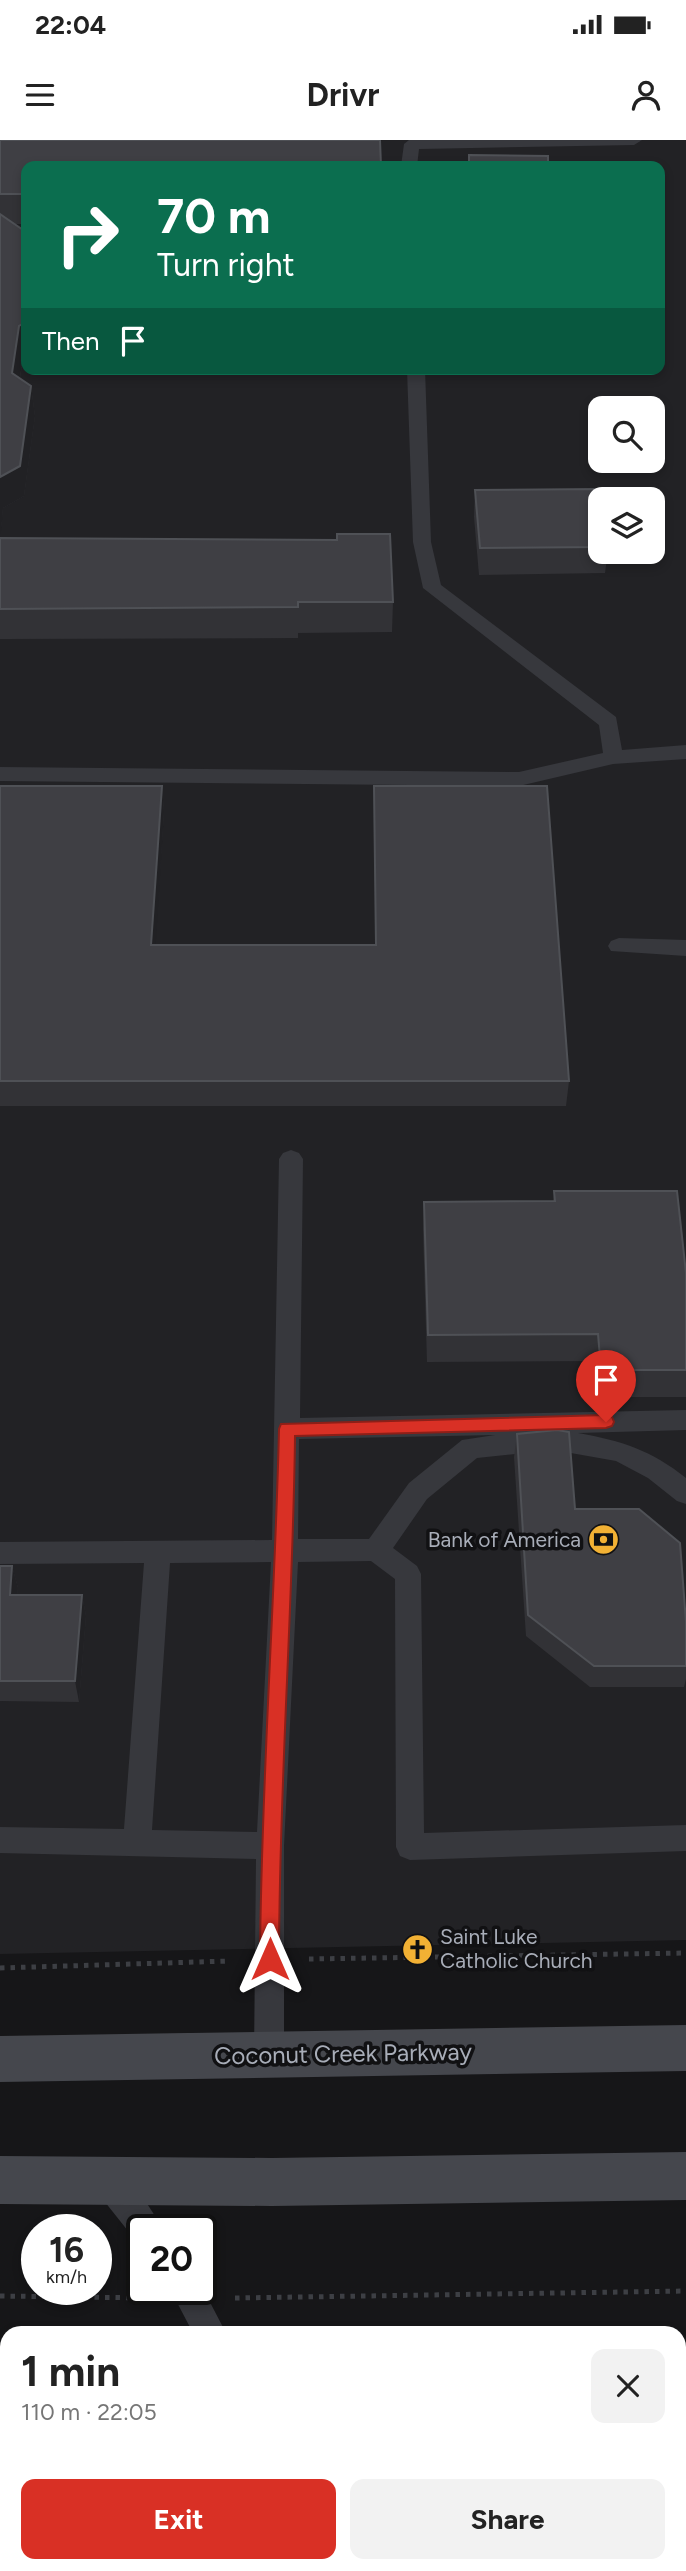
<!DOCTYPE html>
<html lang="en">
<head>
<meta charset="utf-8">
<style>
	:root { --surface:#fff; --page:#f2f2f2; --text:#222; --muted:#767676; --accent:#d93025 }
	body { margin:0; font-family:Figtree,sans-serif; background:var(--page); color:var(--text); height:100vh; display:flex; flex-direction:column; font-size:26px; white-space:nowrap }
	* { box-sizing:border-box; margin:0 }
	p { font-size:23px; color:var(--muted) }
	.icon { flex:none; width:38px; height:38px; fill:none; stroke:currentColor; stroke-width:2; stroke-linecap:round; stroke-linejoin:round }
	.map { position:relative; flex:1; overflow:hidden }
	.drawer { position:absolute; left:0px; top:2186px; width:686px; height:247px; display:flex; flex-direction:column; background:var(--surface); border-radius:21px 21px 0 0; box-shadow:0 4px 10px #0003 }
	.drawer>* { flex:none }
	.guide { position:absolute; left:21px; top:21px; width:644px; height:214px; border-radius:14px; box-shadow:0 4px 10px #0003; background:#0b6e4f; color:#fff; overflow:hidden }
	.fabs { position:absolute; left:588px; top:256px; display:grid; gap:14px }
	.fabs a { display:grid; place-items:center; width:77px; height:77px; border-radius:14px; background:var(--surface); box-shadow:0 4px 10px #0003; font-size:35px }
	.speed { position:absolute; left:21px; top:2074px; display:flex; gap:14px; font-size:35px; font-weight:700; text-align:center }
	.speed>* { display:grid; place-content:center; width:91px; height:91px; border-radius:50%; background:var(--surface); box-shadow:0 4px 10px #0003; line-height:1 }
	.speed small { font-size:18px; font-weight:400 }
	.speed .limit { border:4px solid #111; border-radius:10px; background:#fff; color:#111 }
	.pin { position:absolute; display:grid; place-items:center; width:60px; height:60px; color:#fff; margin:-72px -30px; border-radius:50% 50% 50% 0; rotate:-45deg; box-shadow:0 0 7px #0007 }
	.pin .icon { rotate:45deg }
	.me { position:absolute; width:77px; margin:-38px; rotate:0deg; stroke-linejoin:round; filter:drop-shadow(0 0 5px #0008) }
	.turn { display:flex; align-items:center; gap:24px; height:147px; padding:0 21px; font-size:32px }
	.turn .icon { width:91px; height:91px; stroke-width:2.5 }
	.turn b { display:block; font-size:49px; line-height:60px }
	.then { display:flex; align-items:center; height:66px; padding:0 21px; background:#0003; gap:14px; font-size:26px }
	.round { display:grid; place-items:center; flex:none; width:74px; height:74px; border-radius:14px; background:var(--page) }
	.overview { display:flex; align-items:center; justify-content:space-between; height:119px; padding:0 21px }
	h1 { font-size:42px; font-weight:700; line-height:52px }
	.cta { display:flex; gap:14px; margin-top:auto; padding:14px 21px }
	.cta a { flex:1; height:80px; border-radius:14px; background:var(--accent); color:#fff; font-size:28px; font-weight:700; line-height:80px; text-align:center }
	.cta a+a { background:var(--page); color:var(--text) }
	.status { display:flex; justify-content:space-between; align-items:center; height:49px; padding:0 35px; background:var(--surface); direction:ltr }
	.status svg { height:19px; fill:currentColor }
	header { display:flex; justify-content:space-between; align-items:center; height:91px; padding:0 21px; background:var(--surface); font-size:32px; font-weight:700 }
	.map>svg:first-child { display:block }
</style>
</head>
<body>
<div class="status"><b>22:04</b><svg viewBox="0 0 49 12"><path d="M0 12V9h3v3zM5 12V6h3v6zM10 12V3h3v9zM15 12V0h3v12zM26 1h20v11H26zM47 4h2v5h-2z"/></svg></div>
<header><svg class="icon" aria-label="menu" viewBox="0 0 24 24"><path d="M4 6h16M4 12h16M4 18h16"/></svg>Drivr<svg class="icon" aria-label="person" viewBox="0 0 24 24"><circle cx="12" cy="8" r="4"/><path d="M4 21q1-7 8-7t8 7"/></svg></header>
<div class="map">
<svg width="686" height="2431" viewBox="0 0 686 2431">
	<rect width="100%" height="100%" fill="#161618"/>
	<path fill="#222225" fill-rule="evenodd" d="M0,0H686V1800L0,1814ZM26,26H660V229H26ZM600,268H653V320H600ZM600,359H653V411H600Z"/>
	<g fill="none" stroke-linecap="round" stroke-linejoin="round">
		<g stroke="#3d3f44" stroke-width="5" stroke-dasharray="4.5 6" stroke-linecap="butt">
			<path d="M309,1819L686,1813"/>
			<path d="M0,1828L230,1821"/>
			<path d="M0,2156L150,2158"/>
			<path d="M235,2158L686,2151"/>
		</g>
		<g fill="#37383d" fill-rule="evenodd">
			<path d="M642,0L634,5L419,9L417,26H401L404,4L409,0Z"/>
			<path d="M407,229H425L431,402L441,445L616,577L622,610L686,605V619L613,624L519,646L0,641V627L519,632L603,613L599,585L423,448L413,402Z"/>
			<path d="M619,798L686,800V816L611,811L608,806L611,801Z"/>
			<path d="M291,1010L299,1013L303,1019L300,1278L686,1270V1290L578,1293C622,1301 651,1310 686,1338V1364L677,1361L648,1338L616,1321L554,1310L477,1318L427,1359L393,1408L417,1426L421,1434L424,1693L686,1685V1711L410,1720L400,1716L396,1707L395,1439L371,1421L298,1422L284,1706V1915L280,1925L269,1930L258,1925L254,1915L256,1719L0,1713V1687L124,1689L144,1423L0,1424V1402L272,1400L279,1019L283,1013ZM495,1295L462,1300L409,1343L369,1399H298L299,1299ZM271,1422L257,1692L152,1690L170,1423Z"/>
			<path d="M108,2026C127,2033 154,2070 162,2090H142V2103L136,2101L97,2052L93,2041L97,2030Z"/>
			<path d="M201,2145L226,2193H193L170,2149H201Z"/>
			<rect x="679" y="2338" width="7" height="32"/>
			<rect x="0" y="2342" width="7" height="34"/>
			<rect x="196" y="2426" width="34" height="5"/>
			<rect x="321" y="2426" width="34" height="5"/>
		</g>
		<g fill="#45474d" fill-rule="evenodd">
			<path d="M686,1885V1931L0,1942V1896Z"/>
			<path d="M686,2012V2060L272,2066L0,2064V2016L272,2018Z"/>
		</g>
	</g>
	<g fill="#323236">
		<path d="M0,0L26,26V84H14L26,92V215L23,217L20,238L31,246L35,276L24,356L3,368L0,398L393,462L392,492L298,493V498L0,499Z"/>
		<path d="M475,350L600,359V411H608L605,433L479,435L474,377Z"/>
		<path d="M0,646H162L164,672L155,805H375L374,646L569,941L566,966H0Z"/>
		<path d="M554,1051L686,1133V1257H597L594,1221L427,1222L423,1090L424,1062L553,1061Z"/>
		<path d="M517,1294L575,1369L686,1482V1539L684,1547H590L526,1496L514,1317Z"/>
		<path d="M0,1426H12L18,1448L17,1455H82L86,1476L79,1562L0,1561Z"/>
	</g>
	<g fill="#212124">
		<path d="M26,182V215L23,217L16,263L12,233L19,186Z"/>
		<path d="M31,246L35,276L24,356L3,368L0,403V337Z"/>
		<path d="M162,646L164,672L154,831L151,805Z"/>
		<path d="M12,1426L18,1448L15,1476L10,1455Z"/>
		<path d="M82,1455L86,1476L79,1562L75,1541Z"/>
	</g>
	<g fill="#3f3f44" stroke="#4f5156" stroke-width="2">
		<path d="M0,0H380L381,26H26V54H0Z"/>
		<path d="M469,15L548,16V26H469Z"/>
		<path d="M0,74L26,92V182L19,186L12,233L31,246L20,326L0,337Z"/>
		<path d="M601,349L602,359H600V407L480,408L475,350Z"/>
		<path d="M337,394H390L393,462H298V467L0,469V398L337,400Z"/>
		<path d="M0,646H162L151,805H376L374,646H547L569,941H0Z"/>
		<path d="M554,1051H677L686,1133V1230H601L598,1194L428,1195L424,1062L555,1061Z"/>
		<path d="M557,1290L569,1292L575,1369H639L680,1403L686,1482V1526H594L528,1475L517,1294Z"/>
		<path d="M0,1426H12L10,1455H82L75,1541H0Z"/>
	</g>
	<path fill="#d93025" stroke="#8d1f18" stroke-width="2" d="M606,1275L612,1277L614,1282L612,1286L606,1288L295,1296C293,1471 279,1645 279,1819L276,1826L270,1829L263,1826L260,1819C261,1643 275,1466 279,1289L281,1284Z"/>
	<defs>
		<symbol id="bank-disc" viewBox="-11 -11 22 22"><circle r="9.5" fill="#f2b134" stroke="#111113"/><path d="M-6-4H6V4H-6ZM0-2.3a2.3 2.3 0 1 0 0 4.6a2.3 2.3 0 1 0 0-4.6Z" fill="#111"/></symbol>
		<symbol id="church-disc" viewBox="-11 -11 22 22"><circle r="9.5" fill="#f2b134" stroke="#111113"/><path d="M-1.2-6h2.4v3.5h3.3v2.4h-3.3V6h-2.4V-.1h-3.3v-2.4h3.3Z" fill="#111"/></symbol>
	</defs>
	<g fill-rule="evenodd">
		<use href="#bank-disc" x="586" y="1382" width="35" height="35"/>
		<use href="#church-disc" x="400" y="1792" width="35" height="35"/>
	</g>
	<g text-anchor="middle" stroke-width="7" stroke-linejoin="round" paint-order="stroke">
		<g font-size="21" fill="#a8adb8" stroke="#111113" text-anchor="end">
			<text x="581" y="1407">Bank of America</text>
			<text x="440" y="1804" text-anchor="start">Saint Luke<tspan x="440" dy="24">Catholic Church</tspan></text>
		</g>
		<g font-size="24" fill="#a8adb8" stroke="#111113">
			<text transform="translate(343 1914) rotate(-1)" y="8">Coconut Creek Parkway</text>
		</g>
	</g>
</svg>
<div class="fabs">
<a><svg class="icon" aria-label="search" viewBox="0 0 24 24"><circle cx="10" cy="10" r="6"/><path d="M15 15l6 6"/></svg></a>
<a><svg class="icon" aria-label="layers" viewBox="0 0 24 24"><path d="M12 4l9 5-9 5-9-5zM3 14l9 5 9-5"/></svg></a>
</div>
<div class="speed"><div>16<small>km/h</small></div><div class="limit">20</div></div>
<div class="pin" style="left:606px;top:1282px;background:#d93025"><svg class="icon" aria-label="arrive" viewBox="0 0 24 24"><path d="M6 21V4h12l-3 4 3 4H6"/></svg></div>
<svg class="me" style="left:270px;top:1819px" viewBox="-20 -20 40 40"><path d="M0-17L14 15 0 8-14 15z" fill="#d93025" stroke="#fff" stroke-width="4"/></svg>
<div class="guide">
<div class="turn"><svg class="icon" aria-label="right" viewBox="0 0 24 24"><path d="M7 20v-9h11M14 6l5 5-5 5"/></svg><div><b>70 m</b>Turn right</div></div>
<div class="then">Then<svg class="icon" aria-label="arrive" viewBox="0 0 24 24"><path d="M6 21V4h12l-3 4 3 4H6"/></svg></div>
</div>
<section class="drawer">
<div class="overview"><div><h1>1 min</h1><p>110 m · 22:05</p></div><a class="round"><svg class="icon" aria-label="close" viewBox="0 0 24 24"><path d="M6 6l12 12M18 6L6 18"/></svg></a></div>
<div class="cta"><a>Exit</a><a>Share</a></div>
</section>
</div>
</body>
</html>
